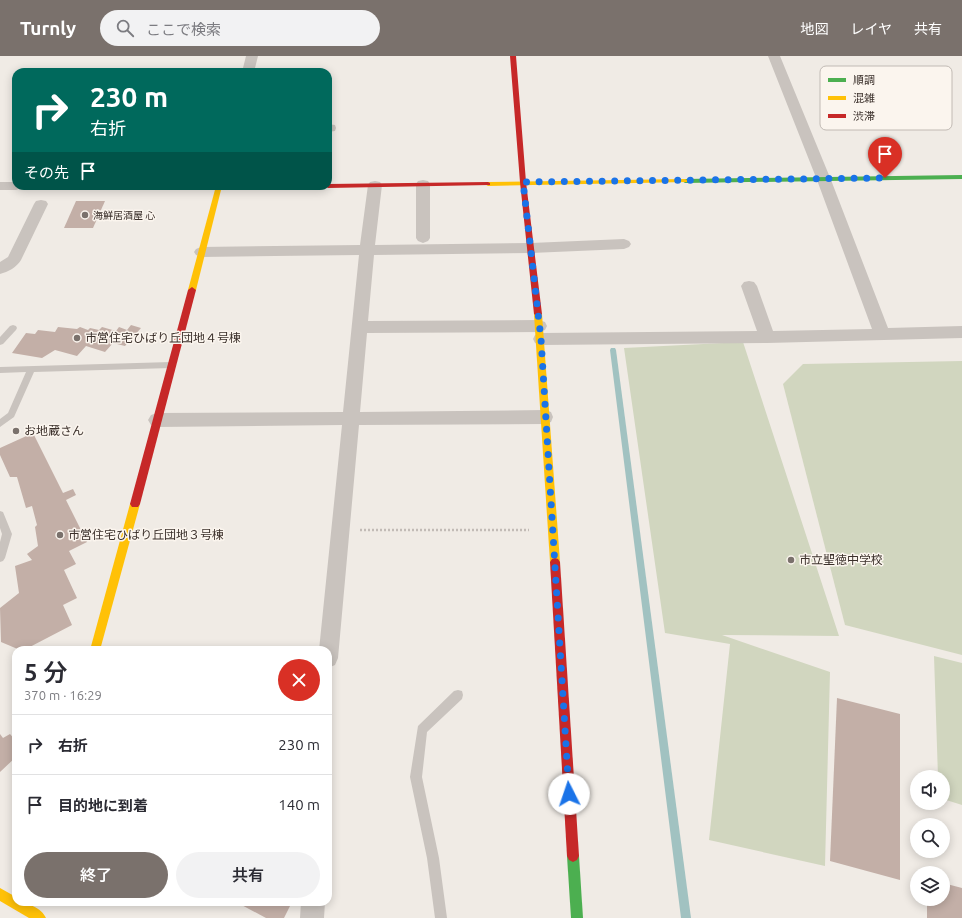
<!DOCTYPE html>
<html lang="ja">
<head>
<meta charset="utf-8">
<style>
	:root { --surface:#fff; --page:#f2f2f3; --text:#2b2b33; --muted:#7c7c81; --line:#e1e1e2; --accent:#7a716c }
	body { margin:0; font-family:Ubuntu,"Noto Sans JP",sans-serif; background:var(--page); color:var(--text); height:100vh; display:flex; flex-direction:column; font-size:15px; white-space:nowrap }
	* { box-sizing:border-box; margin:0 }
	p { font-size:13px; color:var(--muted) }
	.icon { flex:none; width:22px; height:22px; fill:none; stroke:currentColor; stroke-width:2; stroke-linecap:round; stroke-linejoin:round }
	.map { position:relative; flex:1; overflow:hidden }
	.panel { position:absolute; left:12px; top:590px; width:320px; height:260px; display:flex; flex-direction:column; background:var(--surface); border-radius:12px; box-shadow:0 2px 10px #0003 }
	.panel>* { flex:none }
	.top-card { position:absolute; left:12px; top:12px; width:320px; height:122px; border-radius:12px; box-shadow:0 2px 10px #0003; background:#00695c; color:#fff; overflow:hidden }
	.buttons { position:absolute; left:910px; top:714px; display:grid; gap:8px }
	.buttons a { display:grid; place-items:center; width:40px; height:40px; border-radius:50%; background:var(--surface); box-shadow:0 2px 10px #0003; font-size:20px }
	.pin { position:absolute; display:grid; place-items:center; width:34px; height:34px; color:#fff; margin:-41px -17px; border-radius:50% 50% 50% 0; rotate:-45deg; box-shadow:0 0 4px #0007 }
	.pin .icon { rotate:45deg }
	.me { position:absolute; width:44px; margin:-22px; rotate:356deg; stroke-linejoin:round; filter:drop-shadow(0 0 3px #0008) }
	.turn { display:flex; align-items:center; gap:14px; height:84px; padding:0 12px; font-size:18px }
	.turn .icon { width:52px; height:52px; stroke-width:2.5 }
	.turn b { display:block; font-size:28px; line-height:34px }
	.then { display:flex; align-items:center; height:38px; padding:0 12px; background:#0003; gap:8px; font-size:15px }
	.round { display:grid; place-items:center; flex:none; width:42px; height:42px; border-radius:21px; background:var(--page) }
	.overview { display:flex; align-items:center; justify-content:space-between; height:68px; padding:0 12px }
	h1 { font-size:24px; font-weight:600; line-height:30px }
	.primary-button { display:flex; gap:8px; margin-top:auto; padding:8px 12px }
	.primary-button a { flex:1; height:46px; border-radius:24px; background:var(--accent); color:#fff; font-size:16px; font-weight:600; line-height:46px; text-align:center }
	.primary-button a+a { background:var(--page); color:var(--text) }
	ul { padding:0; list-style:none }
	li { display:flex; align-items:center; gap:12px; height:60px; padding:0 12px; border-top:1px solid var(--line) }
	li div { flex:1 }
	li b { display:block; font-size:15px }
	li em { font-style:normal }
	header { display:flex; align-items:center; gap:24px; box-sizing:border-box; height:56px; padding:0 20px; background:var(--accent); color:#fff }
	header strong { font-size:19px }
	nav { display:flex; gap:22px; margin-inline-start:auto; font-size:14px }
	.search { width:280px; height:36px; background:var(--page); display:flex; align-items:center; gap:10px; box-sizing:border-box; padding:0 14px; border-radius:22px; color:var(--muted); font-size:15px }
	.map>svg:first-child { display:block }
</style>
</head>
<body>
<header>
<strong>Turnly</strong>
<div class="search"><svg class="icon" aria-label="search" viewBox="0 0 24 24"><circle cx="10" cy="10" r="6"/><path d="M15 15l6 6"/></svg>ここで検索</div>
<nav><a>地図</a><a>レイヤ</a><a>共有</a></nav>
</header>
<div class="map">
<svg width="962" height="862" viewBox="0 0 962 862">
	<rect width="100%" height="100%" fill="#f0ebe5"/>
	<g fill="#d1d6bf">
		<path d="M743,286L839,580L722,579L830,616L825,810L709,784L730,588L665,577L624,292Z"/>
		<path d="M962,305V599L845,569L783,328L803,308Z"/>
		<path d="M934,600L962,607V749L943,743V721H938Z"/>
	</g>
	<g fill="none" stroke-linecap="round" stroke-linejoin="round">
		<path fill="#a1c2c1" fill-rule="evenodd" d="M611,292H615L616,294L691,862H681L610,294Z"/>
	</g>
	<g fill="#c3afa7">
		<path d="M76,145H105L93,172H64Z"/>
		<path d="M131,269L141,272L125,290L113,287L105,296L86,290L77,300L55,294L42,302L12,297L26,277L35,278L38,274L55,276L58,271L77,273L80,271L88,274L90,272L99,274L102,271L116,275L119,271L127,274Z"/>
		<path d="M33,377L63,437L73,433L76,439L66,444L87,486L69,495L76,508L64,514L77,542L63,549L72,569L24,594H20L1,586L0,552L19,537L15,510L32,504L27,498L38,490L35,471L37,469L32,450L26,452L17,421H10L0,399V392Z"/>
		<path d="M837,642L900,658V824L830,805Z"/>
		<path d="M0,678L3,682L10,678L16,685V701L0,716Z"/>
		<path d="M943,827L962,832V862H927V843H943Z"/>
		<path d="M236,846H292L284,862H266Z"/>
	</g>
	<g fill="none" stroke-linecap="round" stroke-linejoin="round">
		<path stroke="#c2bbb6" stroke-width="2.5" stroke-dasharray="2 2" stroke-linecap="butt" d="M360,474H529"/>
		<g fill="#c9c3be" fill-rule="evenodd">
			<path d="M13,269L16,270L17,272L16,274L3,288L0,289V281L10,270Z"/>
			<path d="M171,306L175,309L171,312L34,316L14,361L0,371V363L8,357L26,316L0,317V311Z"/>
			<path d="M0,455L3,456L12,478L5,502L3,505L0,506V486L2,478L0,472Z"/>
			<path d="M458,634L462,635L463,639L462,643L427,676L422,721L439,802L447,862H435L427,802L410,721L418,670L454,635Z"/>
		</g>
		<g fill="#c9c3be" fill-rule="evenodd">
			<path d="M246,0H258L254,16H242Z"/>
			<path d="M768,0H780L831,124L888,272L962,270V282L767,287L541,289L535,287L533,283L535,279L541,277L757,275L741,230L744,226L749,225L754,226L757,230L773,275L872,273L817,124Z"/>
			<path d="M328,68L335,69L336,72L335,75L328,76Z"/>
			<path d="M423,124L428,125L430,128V182L428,185L423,187L418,185L416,182V128L418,125Z"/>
			<path d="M375,125L380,126L382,129L375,189L531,187L624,183L629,185L631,188L629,191L624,193L531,197L374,199L368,265L539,264L545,266L547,270L545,274L539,276L367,277L360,356L545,354L551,356L553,361L551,366L545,368L359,369L338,602L335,609L328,612V594H319L342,369L157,371L151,369L148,364L151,359L157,357L343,356L359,199L201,201L196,199L194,196L196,193L201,191L360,189L368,129L370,126Z"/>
			<path d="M0,126H16V130H314L312,133L307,134H27L22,132L16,134H0Z"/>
			<path d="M41,144L46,145L48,148L21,204C17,211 8,216 0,218V206L8,201L34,148L36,145Z"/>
			<path d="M301,846H325L324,862H300Z"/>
		</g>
		<g fill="#4caf50" fill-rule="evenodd">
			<path d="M962,119V123L685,127L682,125L685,123Z"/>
			<path d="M573,794L577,796L579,800L583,862H571L567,800L569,796Z"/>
		</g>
		<g fill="#ffc107" fill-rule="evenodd">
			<path d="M685,123L687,124V126L488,130L485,128L488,126Z"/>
			<path d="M216,130H222L196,234L192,237L188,234Z"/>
			<path d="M538,255L542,258L560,506L558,509L555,510L552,509L550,506L534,258Z"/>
			<path d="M135,444L138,445L140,448L100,594H90L130,448L132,445Z"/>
			<path d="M0,832L16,841V846C26,846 42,852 46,862H29L0,845Z"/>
		</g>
		<g fill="#c62828" fill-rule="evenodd">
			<path d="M510,0H516L526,126L542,258L538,261L534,258L520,126Z"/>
			<path d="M488,126L490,127V129L328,132L325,130H328V128Z"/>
			<path d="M192,231L196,234L140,448L138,451H132L130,448L188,234Z"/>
			<path d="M555,502L558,503L560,506L579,800L577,804L573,806L569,804L567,800L550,506L552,503Z"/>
		</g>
	</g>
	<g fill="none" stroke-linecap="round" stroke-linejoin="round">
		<path stroke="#1a73e8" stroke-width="7" stroke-dasharray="0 12.6" d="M569,738L541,283L523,126L885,122"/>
	</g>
	<g fill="#7a716c" stroke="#fbf5ee" stroke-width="1.5">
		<circle cx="85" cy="159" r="4"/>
		<circle cx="77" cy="282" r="4"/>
		<circle cx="16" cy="375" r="4"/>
		<circle cx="60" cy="479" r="4"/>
		<circle cx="791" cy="504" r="4"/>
	</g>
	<g text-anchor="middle" stroke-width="3" stroke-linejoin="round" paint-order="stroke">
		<g font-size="10" fill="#3b302b" stroke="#fbf5ee" text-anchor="start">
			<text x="93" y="163">海鮮居酒屋 心</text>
		</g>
		<g font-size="12" fill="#3b302b" stroke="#fbf5ee" text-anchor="start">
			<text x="85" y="286">市営住宅ひばり丘団地４号棟</text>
			<text x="24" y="379">お地蔵さん</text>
			<text x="68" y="483">市営住宅ひばり丘団地３号棟</text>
			<text x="799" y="508">市立聖徳中学校</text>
		</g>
	</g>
	<rect x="820" y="10" width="132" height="64" rx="6" fill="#fbf5ee" stroke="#c1bab4" stroke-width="1"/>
	<rect x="828" y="22" width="18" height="4" fill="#4caf50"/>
	<rect x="828" y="40" width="18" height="4" fill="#ffc107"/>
	<rect x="828" y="58" width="18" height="4" fill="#c62828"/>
	<g font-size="11" fill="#3b302b">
		<text x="853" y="28">順調</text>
		<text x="853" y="46">混雑</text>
		<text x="853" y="64">渋滞</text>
	</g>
</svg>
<div class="buttons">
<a><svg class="icon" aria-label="sound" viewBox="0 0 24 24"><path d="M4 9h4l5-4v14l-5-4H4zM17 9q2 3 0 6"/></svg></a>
<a><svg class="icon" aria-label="search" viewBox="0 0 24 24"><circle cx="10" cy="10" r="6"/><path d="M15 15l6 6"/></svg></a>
<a><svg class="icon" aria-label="layers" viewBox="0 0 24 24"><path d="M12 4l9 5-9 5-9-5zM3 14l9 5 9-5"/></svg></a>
</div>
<div class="pin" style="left:885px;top:122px;background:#d93025"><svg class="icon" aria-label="arrive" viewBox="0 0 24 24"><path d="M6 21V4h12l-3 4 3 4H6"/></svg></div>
<svg class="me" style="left:569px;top:738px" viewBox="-20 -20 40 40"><circle r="19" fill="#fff"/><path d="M0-13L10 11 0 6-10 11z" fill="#1a73e8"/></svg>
<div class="top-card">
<div class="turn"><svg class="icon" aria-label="right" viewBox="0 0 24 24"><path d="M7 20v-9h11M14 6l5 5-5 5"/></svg><div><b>230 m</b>右折</div></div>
<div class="then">その先<svg class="icon" aria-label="arrive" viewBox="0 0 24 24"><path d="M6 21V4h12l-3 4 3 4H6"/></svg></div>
</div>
<section class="panel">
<div class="overview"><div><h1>5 分</h1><p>370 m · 16:29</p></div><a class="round" style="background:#d93025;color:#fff"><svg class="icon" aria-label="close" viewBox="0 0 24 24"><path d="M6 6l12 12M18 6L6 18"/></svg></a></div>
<ul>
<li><svg class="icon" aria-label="right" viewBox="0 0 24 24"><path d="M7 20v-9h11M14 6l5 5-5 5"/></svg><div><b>右折</b></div><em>230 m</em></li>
<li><svg class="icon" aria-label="arrive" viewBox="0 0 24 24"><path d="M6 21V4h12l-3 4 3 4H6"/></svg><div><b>目的地に到着</b></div><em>140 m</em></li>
</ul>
<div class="primary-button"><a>終了</a><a>共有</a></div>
</section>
</div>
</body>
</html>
